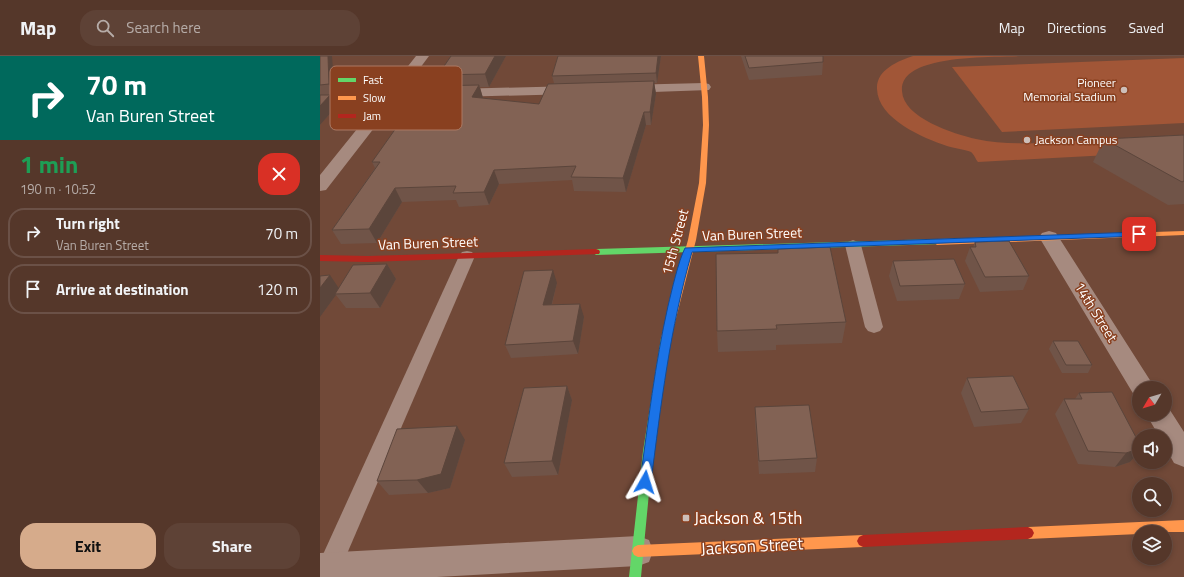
<!DOCTYPE html>
<html lang="en">
<head>
<meta charset="utf-8">
<style>
	:root { --surface:#55372a; --page:#5e4236; --text:#f1f3f6; --muted:#b6aca8; --line:#6b5147; --accent:#d6ab8b }
	body { margin:0; font-family:"Titillium Web",sans-serif; background:var(--page); color:var(--text); height:100vh; display:flex; flex-direction:column; font-size:15px; white-space:nowrap }
	* { box-sizing:border-box; margin:0 }
	p { font-size:13px; color:var(--muted) }
	.icon { flex:none; width:22px; height:22px; fill:none; stroke:currentColor; stroke-width:2; stroke-linecap:round; stroke-linejoin:round }
	.map { position:relative; flex:1; overflow:hidden }
	.side { display:flex; flex-direction:column; background:var(--surface); width:320px }
	.side>* { flex:none }
	.hud { background:#00695c; color:#fff; overflow:hidden }
	.needle { width:26px; rotate:232deg }
	.buttons { position:absolute; left:812px; top:325px; display:grid; gap:8px }
	.buttons a { display:grid; place-items:center; width:40px; height:40px; border-radius:50%; background:var(--surface); box-shadow:0 2px 6px #0003,0 0 0 1px var(--line); font-size:20px }
	.pin { position:absolute; display:grid; place-items:center; width:34px; height:34px; color:#fff; margin:-17px; border-radius:8px; box-shadow:0 2px 6px #0006 }
	.me { position:absolute; width:44px; margin:-22px; rotate:6deg; stroke-linejoin:round; filter:drop-shadow(0 0 3px #0008) }
	.turn { display:flex; align-items:center; gap:14px; height:84px; padding:0 20px; font-size:18px }
	.turn .icon { width:52px; height:52px; stroke-width:2.5 }
	.turn b { display:block; font-size:28px; line-height:34px }
	.round { display:grid; place-items:center; flex:none; width:42px; height:42px; border-radius:16px; background:var(--page) }
	.overview { display:flex; align-items:center; justify-content:space-between; height:68px; padding:0 20px }
	h1 { font-size:24px; font-weight:700; line-height:30px; color:#1e9e55 }
	.action { display:flex; gap:8px; margin-top:auto; padding:8px 20px }
	.action a { flex:1; height:46px; border-radius:16px; background:var(--accent); color:#111; font-size:16px; font-weight:700; line-height:46px; text-align:center }
	.action a+a { background:var(--page); color:var(--text) }
	ul { padding:0; list-style:none }
	li { display:flex; align-items:center; gap:12px; height:50px; margin:0 8px 6px; padding:0 12px; border:2px solid var(--line); border-radius:16px }
	li div { flex:1 }
	li b { display:block; font-size:15px }
	li em { font-style:normal }
	header { display:flex; align-items:center; gap:24px; box-sizing:border-box; height:56px; padding:0 20px; background:var(--surface); border-bottom:1px solid var(--line) }
	header strong { font-size:19px }
	nav { display:flex; gap:22px; margin-inline-start:auto; font-size:14px }
	.search { width:280px; height:36px; background:var(--page); display:flex; align-items:center; gap:10px; box-sizing:border-box; padding:0 14px; border-radius:16px; color:var(--muted); font-size:15px }
	main { display:flex; flex:1; min-height:0 }
	.map>svg:first-child { display:block }
</style>
</head>
<body>
<header>
<strong>Map</strong>
<div class="search"><svg class="icon" aria-label="search" viewBox="0 0 24 24"><circle cx="10" cy="10" r="6"/><path d="M15 15l6 6"/></svg>Search here</div>
<nav><a>Map</a><a>Directions</a><a>Saved</a></nav>
</header>
<main>
<section class="side">
<div class="hud">
<div class="turn"><svg class="icon" aria-label="right" viewBox="0 0 24 24"><path d="M7 20v-9h11M14 6l5 5-5 5"/></svg><div><b>70 m</b>Van Buren Street</div></div>
</div>
<div class="overview"><div><h1>1 min</h1><p>190 m · 10:52</p></div><a class="round" style="background:#d93025;color:#fff"><svg class="icon" aria-label="close" viewBox="0 0 24 24"><path d="M6 6l12 12M18 6L6 18"/></svg></a></div>
<ul>
<li><svg class="icon" aria-label="right" viewBox="0 0 24 24"><path d="M7 20v-9h11M14 6l5 5-5 5"/></svg><div><b>Turn right</b><p>Van Buren Street</p></div><em>70 m</em></li>
<li><svg class="icon" aria-label="arrive" viewBox="0 0 24 24"><path d="M6 21V4h12l-3 4 3 4H6"/></svg><div><b>Arrive at destination</b></div><em>120 m</em></li>
</ul>
<div class="action"><a>Exit</a><a>Share</a></div>
</section>
<div class="map">
<svg width="864" height="521" viewBox="0 0 864 521">
	<rect width="100%" height="100%" fill="#714938"/>
	<g fill="#a15637">
		<path d="M593,0H703C673,1 632,0 604,10C593,14 581,21 582,35C583,62 634,78 656,83C689,90 722,87 755,85C792,83 828,82 864,80V95L658,106C656,104 654,98 651,96C647,94 633,92 627,90C603,82 558,63 557,33C556,14 578,5 593,0Z"/>
		<path d="M864,2V67L682,76L632,11Z"/>
	</g>
	<g fill="none" stroke-linecap="round" stroke-linejoin="round">
		<g fill="#a68a7f" fill-rule="evenodd">
			<path d="M533,184L538,186L541,189L563,271L560,275L554,277L548,275L545,271L525,189L528,186Z"/>
			<path d="M147,195L152,196L155,200L17,521H0V505L139,200L142,196Z"/>
		</g>
		<g fill="#a68a7f" fill-rule="evenodd">
			<path d="M96,0H109L82,36L96,34L254,30L259,31L261,34L259,37L254,38L96,42L75,45L6,134L0,135V119L58,47L0,50V42L44,41L66,38Z"/>
			<path d="M384,27L389,28L391,31L389,34L305,37L300,36L298,33L300,30L305,29Z"/>
			<path d="M729,175L736,177L835,332H819V340L814,339L719,181L722,177Z"/>
			<path d="M845,349L848,351L864,376V411L854,407L845,391V380H839L826,358H845Z"/>
			<path d="M318,480L329,484L333,495L329,506L318,510L117,521H0V497Z"/>
		</g>
		<g fill="#63d668" fill-rule="evenodd">
			<path d="M617,183L620,184L621,186L620,188L276,199L272,196L276,193Z"/>
			<path d="M346,279L349,280L351,282L333,395L321,521H309L323,395L341,282L343,280Z"/>
		</g>
		<g fill="#ff974d" fill-rule="evenodd">
			<path d="M378,0H384L388,41L389,69L386,127L376,184L351,282L349,284H343L341,282L368,184L379,127L383,69L382,41Z"/>
			<path d="M864,175V179L617,189L613,186L617,183Z"/>
			<path d="M864,464V476H819V478L708,483L704,481L702,477L704,473L708,471Z"/>
			<path d="M543,479L547,481L549,485L547,489L543,491L318,501L314,499L312,495L314,491L318,489Z"/>
		</g>
		<g fill="#b3261e" fill-rule="evenodd">
			<path d="M276,193L279,194L280,196L279,198L48,206L0,205V199L48,200Z"/>
			<path d="M708,471L712,473L714,477L712,481L708,483L543,491L539,489L537,485L539,481L543,479Z"/>
		</g>
	</g>
	<g fill="#705448">
		<path d="M0,0L15,40H11L16,51L0,69Z"/>
		<path d="M131,0H186L169,31H160L163,42L219,48L234,27L232,20L341,0L337,27H334L336,38L331,69H326L306,136L254,135L252,124L179,128L169,149L139,151L136,144L82,146L57,187L21,188L12,174L55,112L52,106L99,47L123,30L118,19Z"/>
		<path d="M421,0H503V6L502,19L429,24Z"/>
		<path d="M864,79V148L848,149L773,106L784,83Z"/>
		<path d="M655,186L709,220L703,234L660,236L645,205L650,191H653Z"/>
		<path d="M458,193L526,266L522,287L456,289V294L398,296L397,275L458,197Z"/>
		<path d="M573,205L645,228L639,243L577,245L569,220Z"/>
		<path d="M67,208L76,223L60,252H26L16,239L0,261L19,232Z"/>
		<path d="M237,227L232,249L264,261L258,298L191,302L185,289Z"/>
		<path d="M733,285L772,309L768,317H742L729,293Z"/>
		<path d="M647,322L709,353L701,367L654,371L641,337Z"/>
		<path d="M247,330L252,344L238,419L192,421L184,407Z"/>
		<path d="M759,337L819,387V396L810,406L795,411L758,408L735,358L744,343H755Z"/>
		<path d="M435,351L497,402L495,416L439,418L435,365Z"/>
		<path d="M145,384L130,432L108,437L69,439L57,425Z"/>
	</g>
	<g fill="#5b453b">
		<path d="M8,0H12L15,40L9,28Z"/>
		<path d="M175,0H186L169,31L165,18Z"/>
		<path d="M338,0H341L337,27L336,17Z"/>
		<path d="M334,25L336,38L331,69L330,56Z"/>
		<path d="M159,29L163,42L152,41Z"/>
		<path d="M10,39L16,51L0,69V50Z"/>
		<path d="M324,56L326,69L306,136L303,122Z"/>
		<path d="M174,114L179,128L169,149L164,136Z"/>
		<path d="M75,132L82,146L57,187L49,173Z"/>
		<path d="M67,208L76,223L60,252L50,237Z"/>
		<path d="M233,214L237,227L228,263L223,249Z"/>
		<path d="M10,219L20,234L15,238L16,239L0,261V232Z"/>
		<path d="M260,248L264,261L258,298L253,285Z"/>
		<path d="M247,330L252,344L238,419L232,405Z"/>
		<path d="M137,370L145,384L130,432L108,437L97,424Z"/>
		<path d="M819,393V396L810,406L795,411L806,397Z"/>
	</g>
	<g fill="#826254" stroke="#5b453b">
		<path d="M0,0H8L9,28L0,29Z"/>
		<path d="M131,0H175L165,18L118,19Z"/>
		<path d="M238,0H338L336,17L232,20Z"/>
		<path d="M425,0H503V6L429,12Z"/>
		<path d="M334,25L330,56H324L303,122L251,121L256,110L174,114L164,136L133,137L136,130L75,132L49,173L12,174L60,106H52L93,48L99,47L111,30L159,29L152,41L219,48L228,28Z"/>
		<path d="M0,39H10L0,50Z"/>
		<path d="M864,79V125L862,126L784,83Z"/>
		<path d="M689,185L709,220L665,221L650,191H656L655,186Z"/>
		<path d="M510,191L526,266L456,269L457,273L397,275L396,198L458,197V193Z"/>
		<path d="M634,203L645,228L580,230L573,205Z"/>
		<path d="M67,208L50,237L15,238L33,209Z"/>
		<path d="M233,214L223,249L260,248L253,285L185,289L204,215Z"/>
		<path d="M10,219L0,232V220Z"/>
		<path d="M733,285H758L772,309H746Z"/>
		<path d="M693,320L709,353L661,356L647,322Z"/>
		<path d="M247,330L232,405L184,407L204,332Z"/>
		<path d="M792,336L819,387V393L806,397L768,395L744,343H762L759,337Z"/>
		<path d="M489,349L497,402L439,405L435,351Z"/>
		<path d="M137,370L121,418L97,424L57,425L77,373Z"/>
	</g>
	<path fill="#1a73e8" stroke="#114b97" d="M819,176L823,178L822,180L372,196C350,272 341,348 331,426L329,429L325,431L321,429L320,426C328,367 335,308 348,250C352,234 358,206 365,192Z"/>
	<g fill="#cdbfb9" stroke="#894020" stroke-width="1.5">
		<circle cx="804" cy="34" r="4"/>
		<circle cx="707" cy="84" r="4"/>
		<rect x="362" y="458" width="8" height="8" rx="2"/>
	</g>
	<g text-anchor="middle" stroke-width="3" stroke-linejoin="round" paint-order="stroke">
		<g font-size="12" fill="#fff" stroke="#894020" text-anchor="end">
			<text x="796" y="31">Pioneer<tspan x="796" dy="14">Memorial Stadium</tspan></text>
			<text x="715" y="88" text-anchor="start">Jackson Campus</text>
		</g>
		<g font-size="14" fill="#fff" stroke="#894020">
			<text transform="translate(432 178) rotate(-2)" y="5">Van Buren Street</text>
			<text transform="translate(355 186) rotate(-75)" y="5">15th Street</text>
			<text transform="translate(108 187) rotate(-2)" y="5">Van Buren Street</text>
			<text transform="translate(776 256) rotate(58)" y="5">14th Street</text>
		</g>
		<g font-size="17" fill="#fff" stroke="#894020" text-anchor="start">
			<text x="374" y="468">Jackson &amp; 15th</text>
		</g>
		<g font-size="17" fill="#fff" stroke="#894020">
			<text transform="translate(432 490) rotate(-3)" y="6">Jackson Street</text>
		</g>
	</g>
	<rect x="10" y="10" width="132" height="64" rx="6" fill="#894020" stroke="#ac7963" stroke-width="1"/>
	<rect x="18" y="22" width="18" height="4" fill="#63d668"/>
	<rect x="18" y="40" width="18" height="4" fill="#ff974d"/>
	<rect x="18" y="58" width="18" height="4" fill="#b3261e"/>
	<g font-size="11" fill="#fff">
		<text x="43" y="28">Fast</text>
		<text x="43" y="46">Slow</text>
		<text x="43" y="64">Jam</text>
	</g>
</svg>
<div class="buttons">
<a><svg class="needle" viewBox="-14 -14 28 28"><path d="M0-13l5 13h-10z" fill="#e53935"/><path d="M0 13l5-13h-10z" fill="#b6aca8"/></svg></a>
<a><svg class="icon" aria-label="sound" viewBox="0 0 24 24"><path d="M4 9h4l5-4v14l-5-4H4zM17 9q2 3 0 6"/></svg></a>
<a><svg class="icon" aria-label="search" viewBox="0 0 24 24"><circle cx="10" cy="10" r="6"/><path d="M15 15l6 6"/></svg></a>
<a><svg class="icon" aria-label="layers" viewBox="0 0 24 24"><path d="M12 4l9 5-9 5-9-5zM3 14l9 5 9-5"/></svg></a>
</div>
<div class="pin" style="left:819px;top:178px;background:#d93025"><svg class="icon" aria-label="arrive" viewBox="0 0 24 24"><path d="M6 21V4h12l-3 4 3 4H6"/></svg></div>
<svg class="me" style="left:325px;top:426px" viewBox="-20 -20 40 40"><path d="M0-17L14 15 0 8-14 15z" fill="#1a73e8" stroke="#fff" stroke-width="4"/></svg>
</div>
</main>
</body>
</html>
